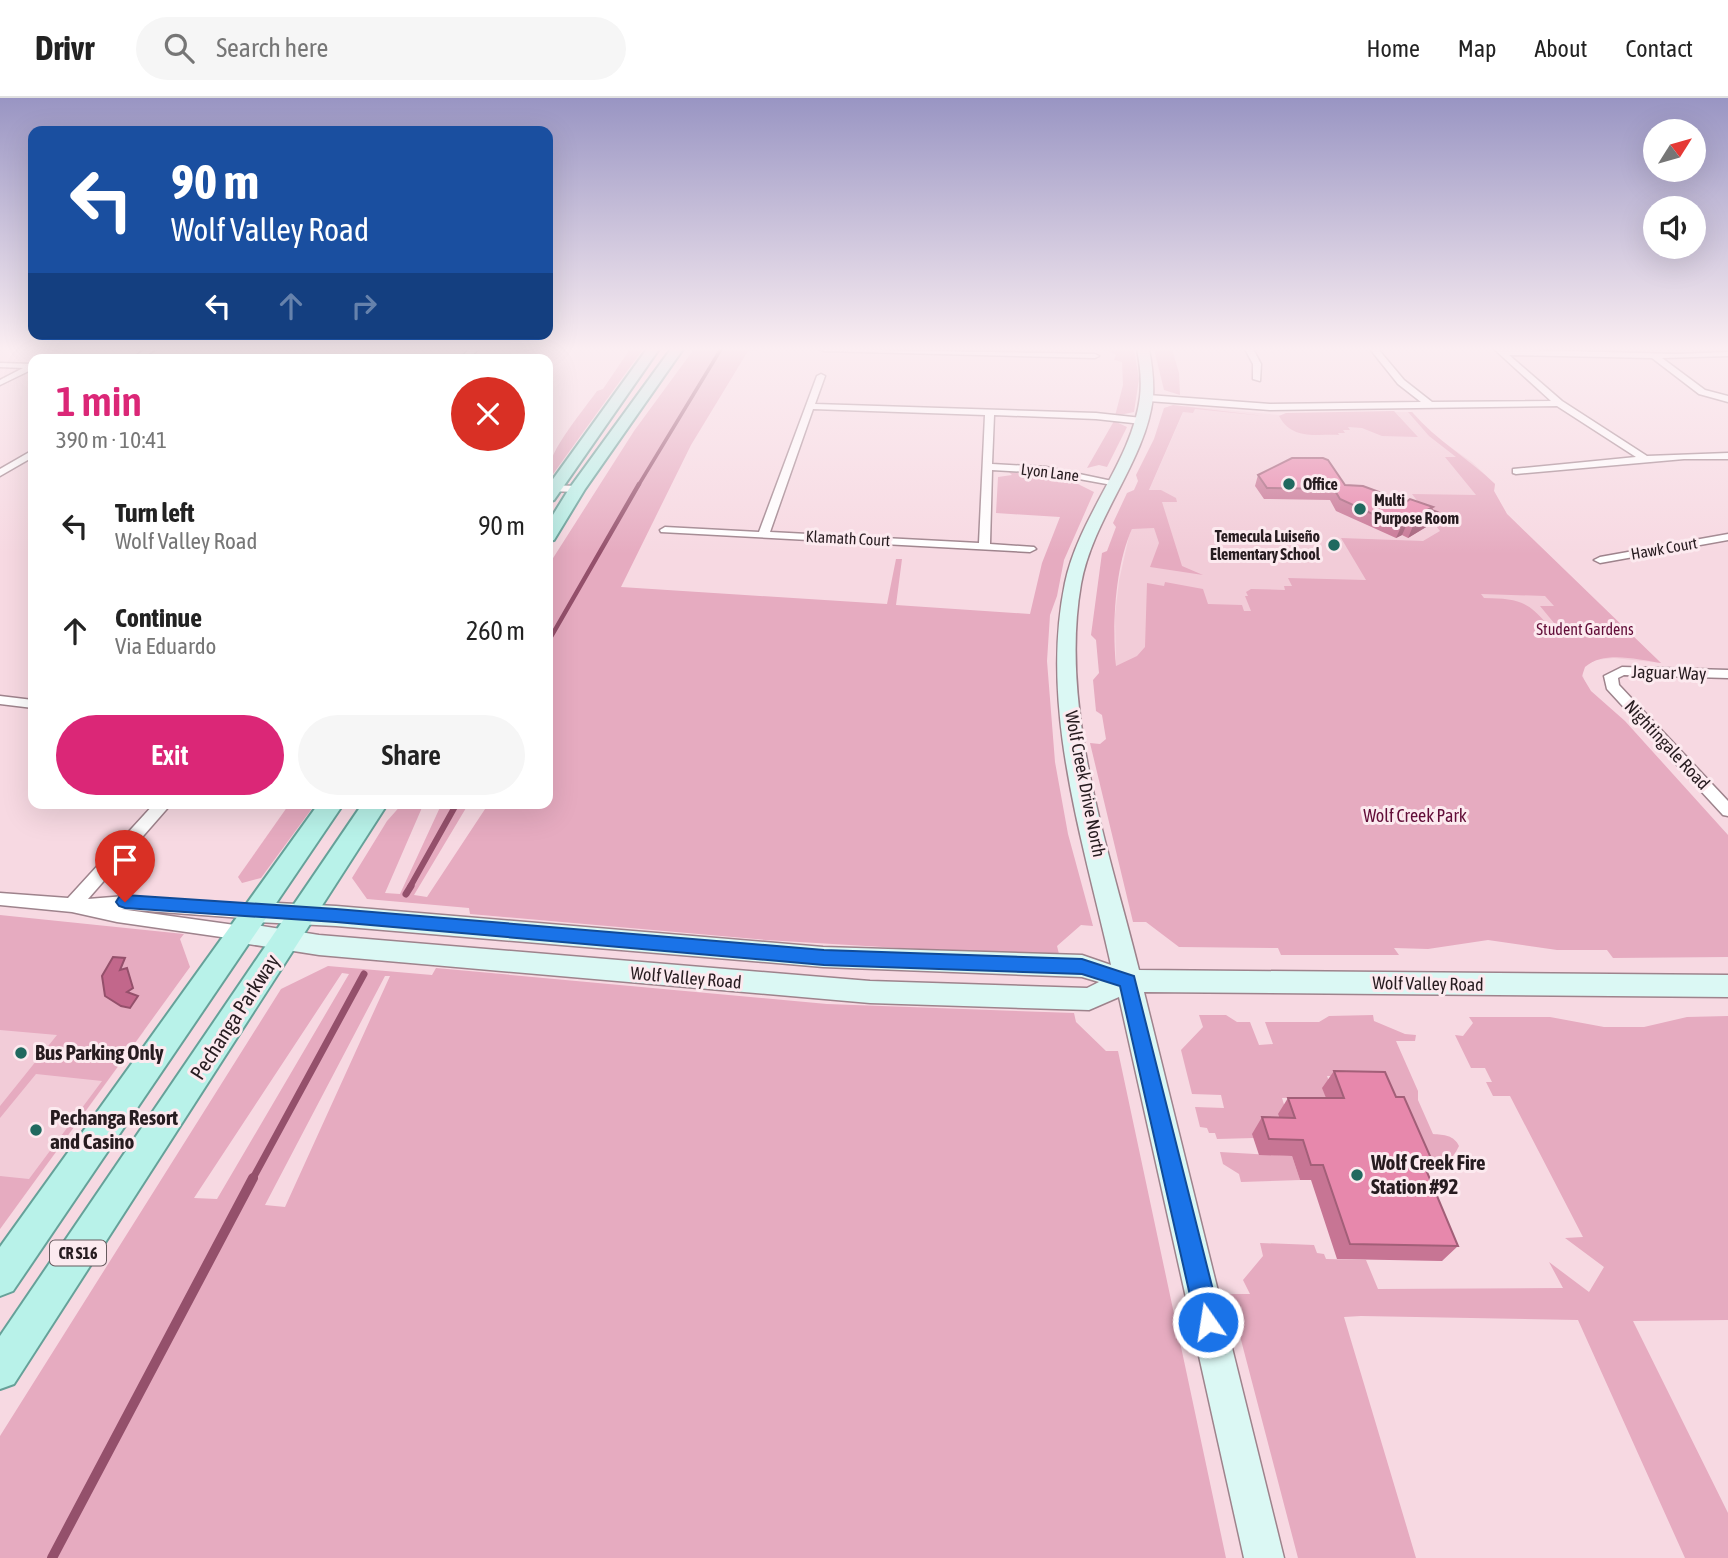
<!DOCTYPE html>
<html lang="en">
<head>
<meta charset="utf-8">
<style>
	:root { --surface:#fff; --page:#f6f6f6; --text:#222; --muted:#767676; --line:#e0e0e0; --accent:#db2777 }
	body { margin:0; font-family:"Asap Condensed",sans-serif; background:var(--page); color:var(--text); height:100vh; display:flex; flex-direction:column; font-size:26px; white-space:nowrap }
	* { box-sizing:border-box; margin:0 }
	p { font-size:23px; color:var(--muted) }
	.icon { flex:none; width:38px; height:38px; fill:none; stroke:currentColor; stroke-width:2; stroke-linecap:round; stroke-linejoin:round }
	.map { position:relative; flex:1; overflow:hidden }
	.details { position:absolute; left:28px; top:256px; width:525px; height:455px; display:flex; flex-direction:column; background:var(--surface); border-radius:14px; box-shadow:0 7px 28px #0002 }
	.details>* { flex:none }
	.hud { position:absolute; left:28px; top:28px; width:525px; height:214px; border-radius:14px; box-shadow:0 7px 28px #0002; background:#1a4fa0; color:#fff; overflow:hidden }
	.needle { width:46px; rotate:53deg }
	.buttons { position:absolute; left:1643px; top:21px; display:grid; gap:14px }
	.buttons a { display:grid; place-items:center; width:63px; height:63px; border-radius:50%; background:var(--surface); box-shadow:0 7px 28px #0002; font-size:35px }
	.pin { position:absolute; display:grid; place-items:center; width:60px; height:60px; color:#fff; margin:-72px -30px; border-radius:50% 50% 50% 0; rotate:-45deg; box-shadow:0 0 7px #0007 }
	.pin .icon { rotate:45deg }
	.me { position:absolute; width:77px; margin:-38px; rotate:347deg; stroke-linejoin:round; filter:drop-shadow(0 0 5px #0008) }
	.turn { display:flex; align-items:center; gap:24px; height:147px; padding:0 28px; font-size:32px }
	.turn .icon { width:91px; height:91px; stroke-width:2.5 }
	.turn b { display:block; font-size:49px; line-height:60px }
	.lanes { display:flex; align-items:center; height:66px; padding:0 28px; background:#0003; justify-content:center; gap:35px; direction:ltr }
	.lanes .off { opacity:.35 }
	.round { display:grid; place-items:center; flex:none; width:74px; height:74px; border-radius:37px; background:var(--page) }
	.overview { display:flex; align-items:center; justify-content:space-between; height:119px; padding:0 28px }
	h1 { font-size:42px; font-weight:600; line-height:52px; color:var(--accent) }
	.primary-button { display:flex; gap:14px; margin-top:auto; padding:14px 28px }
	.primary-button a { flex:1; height:80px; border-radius:42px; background:var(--accent); color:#fff; font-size:28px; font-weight:600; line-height:80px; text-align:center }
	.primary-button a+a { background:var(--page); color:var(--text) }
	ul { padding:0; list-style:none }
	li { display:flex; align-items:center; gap:21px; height:105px; padding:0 28px }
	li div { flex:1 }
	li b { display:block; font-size:26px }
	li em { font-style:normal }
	header { display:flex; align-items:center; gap:42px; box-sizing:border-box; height:98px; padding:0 35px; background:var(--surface); border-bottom:2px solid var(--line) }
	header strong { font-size:33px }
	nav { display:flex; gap:38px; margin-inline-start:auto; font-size:24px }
	.search { width:490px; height:63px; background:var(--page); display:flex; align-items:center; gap:18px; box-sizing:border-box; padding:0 24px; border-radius:38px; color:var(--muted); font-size:26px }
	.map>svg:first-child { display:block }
</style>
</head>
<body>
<header>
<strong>Drivr</strong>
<div class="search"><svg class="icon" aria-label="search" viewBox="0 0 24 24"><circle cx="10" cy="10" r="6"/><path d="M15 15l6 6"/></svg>Search here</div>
<nav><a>Home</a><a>Map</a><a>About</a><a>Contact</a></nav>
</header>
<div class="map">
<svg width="1728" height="1460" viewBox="0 0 1728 1460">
	<rect width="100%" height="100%" fill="#f7d9e2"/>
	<g fill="#f2ccd8">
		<path d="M1186,308L1279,317L1400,319L1395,314H1412L1430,335L1472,364L1495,386L1494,393L1507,416L1661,565L1614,560L1596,562L1585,568L1582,574L1586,588L1120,583L1116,567L1115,517L1119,483L1129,438Z"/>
		<path d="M0,922L144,933L0,1131Z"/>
	</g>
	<g fill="#e6abc0" fill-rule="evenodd">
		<path d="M630,251H643L553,376H548C548,353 583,313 597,293L603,291Z"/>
		<path d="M694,251L760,252L748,253L691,347L621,489L887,506L896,461H902L896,507L1030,516L1042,465L1060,419L996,415L998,379L1012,377L1009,374L1078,382L1076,385L1094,394L1064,462L1057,498L1050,517L1047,563L1055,664L1068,736L1093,828L1081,827L1057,848L1059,856L916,851L766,842L470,816L469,810L367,801L352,780L387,723L403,705H424L385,795L400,796L442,705H469L414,797L427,799L489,705H548V468L634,333Z"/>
		<path d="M1134,251L1139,281L1134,314L1115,318L1123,287L1122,264L1114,262L1116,257L1106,252Z"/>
		<path d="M1154,251H1172L1179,275L1180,297L1164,292Z"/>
		<path d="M1173,307L1264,318L1195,311L1193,315L1183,314L1149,392H1161L1176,400L1177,404H1162L1182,468L1203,477L1150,469L1159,445L1154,430L1132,431C1115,468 1112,528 1116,568L1137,558L1145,549L1147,485L1164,488L1165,484L1203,491L1208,506L1242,507L1244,513H1251L1245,498H1248L1246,494L1251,491L1285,492L1284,488H1292L1288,480L1366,482L1341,440L1423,443L1440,433L1412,396L1476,397L1445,359H1456L1429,338L1408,314H1412C1436,342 1468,360 1495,386L1494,393L1507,416L1661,565C1638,562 1605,552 1585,569L1582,578L1591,593L1625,623L1728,737V859L1613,860L1607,852H1557L1488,842L1428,851L1394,850L1399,857H1281L1278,850L1179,849L1146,824H1133L1090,645L1100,646L1106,641L1102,617L1096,613L1093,582L1099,575L1096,542L1091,537L1102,455L1107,453L1116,429L1113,425L1127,395L1134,392L1138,383L1136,377L1154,341L1164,310ZM1481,496L1545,498L1554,508H1540L1554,525H1546C1526,501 1515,501 1484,500Z"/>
		<path d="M1394,313L1418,339L1382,338L1362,330L1348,329L1350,332H1343L1345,335H1338L1339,337C1314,336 1292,342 1279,318L1286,315Z"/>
		<path d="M1114,323L1127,329L1107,369L1099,367L1087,370Z"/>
		<path d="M290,705H316L261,780L242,785L238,779Z"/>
		<path d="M0,817L184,836L180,841L190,869L0,1131V1078L29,1081L102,983L36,976L0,1020V1008L57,937L0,932ZM113,859L121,866L120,873L127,870L133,890L126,893L137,898H105Z"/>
		<path d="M328,868L432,877L436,870L827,906L1074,915L1076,924L1106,953H1118L1226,1460H0V1338L281,891ZM342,875L349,876L217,1101L194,1100ZM385,878H390L285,1109L265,1107Z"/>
		<path d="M1199,917H1226L1237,924H1250L1259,947L1273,946L1265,924H1319L1329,918L1373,917L1374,923L1405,936L1416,937L1415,943H1396L1418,993V1002L1433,1036C1444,1037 1454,1037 1459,1048C1452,1063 1442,1070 1424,1072L1357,978H1327L1332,991H1323L1326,999L1282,1000L1287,1016H1278L1284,1036H1253L1254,1040L1217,1041L1215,1035H1209L1207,1030L1200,1029L1195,1009L1224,1010L1221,997L1192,996L1181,952L1203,929Z"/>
		<path d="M1728,918V1222L1633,1223L1728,1415V1460H1685L1578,1222L1361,1218L1344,1219L1416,1460H1298L1229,1196H1250L1243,1182L1263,1158L1260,1145L1314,1147L1317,1155L1324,1156L1326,1161L1366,1162L1378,1191L1563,1190L1549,1164L1589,1194L1604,1169L1565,1140L1583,1139L1510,998H1493L1486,984H1492L1485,970H1471L1455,937L1463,938L1473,925L1469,919H1550L1604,929H1644L1687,919Z"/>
		<path d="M1220,1054L1292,1058L1300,1082L1241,1084L1239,1076L1223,1066Z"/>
	</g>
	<path fill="#c2678b" stroke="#94506b" stroke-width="2" d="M113,859L125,860L120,872L127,870L133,890L127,894L138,898L130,910L121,908L105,898L102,878Z"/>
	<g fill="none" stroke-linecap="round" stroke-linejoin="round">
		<path stroke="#94506b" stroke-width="3.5" d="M638,388L721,251"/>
		<path stroke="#94506b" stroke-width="4.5" d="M548,544L639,386"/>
		<path stroke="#94506b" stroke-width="6" d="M410,789L457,705"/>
		<g stroke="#94506b" stroke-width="7">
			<path d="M406,796L411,788"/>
			<path d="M252,1082L364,876"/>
		</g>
		<path stroke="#94506b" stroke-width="10" d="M52,1460L253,1080"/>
		<defs>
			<g id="street">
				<path d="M146,251H156L141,261H131Z"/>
				<path d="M469,251H478L469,261H460Z"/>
				<path d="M819,251L1095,256L1099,258L1095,260L823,253Z"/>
				<path d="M1245,251H1253L1261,266L1260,283L1253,281V266Z"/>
				<path d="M1370,251H1378L1404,282L1432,304L1551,303L1494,251L1676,256L1728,254V258L1662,260L1705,292L1728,298V304L1699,296L1652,260L1509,257L1562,303L1647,358L1728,355V361H1684L1516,376L1513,375V371L1636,359L1557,308L1270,312L1148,303L1144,300L1148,297L1270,306L1421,304L1398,286Z"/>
				<path d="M0,265L33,266V271L0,287V282L23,270L0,269Z"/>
				<path d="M821,276L825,278L815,306L1096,315L1142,320L1146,323L1142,326L1096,321L994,317L992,366L1046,369L1117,384L1112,387L1046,375L992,372L990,446L1034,449L1036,451L1030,454L661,434L660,432L665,429L759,434L817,278ZM813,311L985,317L979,445L770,434Z"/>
				<path d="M33,352V359L0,378V371Z"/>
				<path d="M548,387L577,388L582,391L577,394L548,393Z"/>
				<path d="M1728,436V442L1600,465L1594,462L1600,459Z"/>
				<path d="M1622,569L1728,572V580L1624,577L1618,580L1619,587L1728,703V718L1723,717L1607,591L1604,578Z"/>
				<path d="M0,598L33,602V610L0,606Z"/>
				<path d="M155,705H172L88,801L125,798L263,809L266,814L263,819L257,821L120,811L242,828L248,830L251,835L248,840L242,842L117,824L72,814L0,807V795L68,800Z"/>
			</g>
			<path id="secondary" d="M1137,251H1149C1152,267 1154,282 1153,299C1146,363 1093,419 1081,486C1059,612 1109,751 1139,872L1728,877V899L1144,894L1284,1460H1244L1119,899L1089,912L870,905L319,857L242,845L233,842L229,835L233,828L242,825L319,837L870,883L1087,890L1099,884L1082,879L823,869L336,828L257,824L248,821L245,814L248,807L257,804L336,808L823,849L1082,857L1111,867C1084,745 1039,611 1065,485C1079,418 1132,363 1140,299C1142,282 1140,267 1137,251Z"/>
			<g id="primary">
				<path d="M647,251H659L554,402L548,404V388Z"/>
				<path d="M671,251H683L585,391L554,442L548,443V425L569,391Z"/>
				<path d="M319,705H344L13,1193L0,1198V1149Z"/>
				<path d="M363,705H388L14,1286L0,1291V1238Z"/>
			</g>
		</defs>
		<use href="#street" stroke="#9e838c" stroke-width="3"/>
		<use href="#secondary" stroke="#9e838c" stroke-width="3"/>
		<use href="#primary" stroke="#66a199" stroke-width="4"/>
		<use href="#street" fill="#fff" fill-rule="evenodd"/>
		<use href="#secondary" fill="#dbf8f4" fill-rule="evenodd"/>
		<use href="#primary" fill="#b8f2e9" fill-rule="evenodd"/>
	</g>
	<g fill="#c77594">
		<path d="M1258,377L1345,387L1406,404L1433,409L1432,412L1437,414L1431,426L1408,440L1402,437L1396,440L1336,413L1330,402L1264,401L1255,388Z"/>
		<path d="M1334,973L1396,999L1434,1067L1427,1074L1458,1148L1442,1163L1337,1161L1311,1082H1300L1292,1058L1259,1057L1252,1036L1262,1019H1279L1278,1016L1288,1000H1326L1322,990Z"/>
	</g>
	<g fill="#a25f78">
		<path d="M1433,409L1429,419L1437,414L1431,426L1408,440L1413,428L1429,411Z"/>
		<path d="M1407,426L1402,437L1396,440L1401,429Z"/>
	</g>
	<g fill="#e788ac" stroke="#a25f78" stroke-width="2">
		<path d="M1292,360H1323L1328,362L1345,387L1363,388L1406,404L1410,401L1433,409L1429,411L1437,414L1413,428L1407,426L1401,429L1340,401L1334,391L1267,390L1258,377Z"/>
		<path d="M1334,973L1385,974L1396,999H1404L1434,1067H1424L1458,1148L1350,1146L1323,1067H1311L1303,1042L1269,1041L1262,1019L1295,1020L1288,1000H1344Z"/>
	</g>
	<linearGradient id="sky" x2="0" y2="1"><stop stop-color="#9995c3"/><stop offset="0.55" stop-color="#fbeef2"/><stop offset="1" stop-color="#fbeef2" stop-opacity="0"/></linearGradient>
	<rect width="1728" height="456" fill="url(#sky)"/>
	<path fill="#1a73e8" stroke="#114b97" stroke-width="2" d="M125,797L336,811L824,852L1082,861L1134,878L1221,1224L1217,1232L1208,1236L1200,1232L1196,1224L1120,888L1082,876L824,867L336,824L125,810L119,808L116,804L119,799Z"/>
	<g fill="#20695f" stroke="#fceaef" stroke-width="2.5">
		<circle cx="1289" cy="386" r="7"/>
		<circle cx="1360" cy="411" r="7"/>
		<circle cx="1334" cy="447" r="7"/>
		<circle cx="21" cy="955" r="7"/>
		<circle cx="36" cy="1032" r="7"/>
		<circle cx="1357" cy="1077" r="7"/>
	</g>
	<g text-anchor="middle" stroke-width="6" stroke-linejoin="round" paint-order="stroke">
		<g font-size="16" fill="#271c20" stroke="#fceaef">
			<text transform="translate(1050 374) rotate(7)" y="6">Lyon Lane</text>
			<text transform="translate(848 440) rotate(3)" y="6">Klamath Court</text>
			<text transform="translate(1664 450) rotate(-10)" y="6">Hawk Court</text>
		</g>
		<g font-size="16" font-weight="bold" fill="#271c20" stroke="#fceaef" text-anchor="start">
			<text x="1303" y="392">Office</text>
			<text x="1374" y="408">Multi<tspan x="1374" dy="18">Purpose Room</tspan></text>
			<text x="1320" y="444" text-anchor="end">Temecula Luiseño<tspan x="1320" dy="18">Elementary School</tspan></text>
		</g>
		<g font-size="16" fill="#620d38" stroke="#fceaef">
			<text x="1585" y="537">Student Gardens</text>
		</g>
		<rect fill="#fceaef" stroke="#675a5e" stroke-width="2" x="50" y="1142.5" width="56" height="25" rx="5"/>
		<g font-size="16" font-weight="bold" fill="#271c20">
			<text x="78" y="1161">CR S16</text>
		</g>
		<g font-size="18" fill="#271c20" stroke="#fceaef">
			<text transform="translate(1669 575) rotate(2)" y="6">Jaguar Way</text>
			<text transform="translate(1667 647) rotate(47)" y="6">Nightingale Road</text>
			<text transform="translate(1085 686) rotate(79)" y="6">Wolf Creek Drive North</text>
			<text transform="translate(686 880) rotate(5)" y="6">Wolf Valley Road</text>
			<text transform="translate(1428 886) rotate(1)" y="6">Wolf Valley Road</text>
		</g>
		<g font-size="18" fill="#620d38" stroke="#fceaef">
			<text x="1415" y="724">Wolf Creek Park</text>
		</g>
		<g font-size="21" fill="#271c20" stroke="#fceaef">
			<text transform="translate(235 919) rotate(-57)" y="7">Pechanga Parkway</text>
		</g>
		<g font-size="21" font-weight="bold" fill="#271c20" stroke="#fceaef" text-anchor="start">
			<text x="35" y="962">Bus Parking Only</text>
			<text x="50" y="1027">Pechanga Resort<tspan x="50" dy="24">and Casino</tspan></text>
			<text x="1371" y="1072">Wolf Creek Fire<tspan x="1371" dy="24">Station #92</tspan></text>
		</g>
	</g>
</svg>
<div class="buttons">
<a><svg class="needle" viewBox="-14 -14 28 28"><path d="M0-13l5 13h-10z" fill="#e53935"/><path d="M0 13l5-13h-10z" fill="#767676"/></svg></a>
<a><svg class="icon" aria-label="sound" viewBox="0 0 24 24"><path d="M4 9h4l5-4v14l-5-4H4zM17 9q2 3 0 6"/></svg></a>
</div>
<div class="pin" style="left:125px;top:804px;background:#d93025"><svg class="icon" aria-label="arrive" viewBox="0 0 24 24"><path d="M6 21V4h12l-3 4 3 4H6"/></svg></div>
<svg class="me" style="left:1208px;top:1224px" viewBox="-20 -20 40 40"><circle r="17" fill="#1a73e8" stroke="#fff" stroke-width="3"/><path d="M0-11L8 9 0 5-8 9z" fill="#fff"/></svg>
<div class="hud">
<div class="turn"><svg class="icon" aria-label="left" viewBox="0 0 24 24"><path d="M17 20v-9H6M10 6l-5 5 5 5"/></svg><div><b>90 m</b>Wolf Valley Road</div></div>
<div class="lanes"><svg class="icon" aria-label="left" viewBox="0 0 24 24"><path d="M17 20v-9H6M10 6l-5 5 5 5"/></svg><svg class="icon off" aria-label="ahead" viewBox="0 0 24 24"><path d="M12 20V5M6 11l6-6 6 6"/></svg><svg class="icon off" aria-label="right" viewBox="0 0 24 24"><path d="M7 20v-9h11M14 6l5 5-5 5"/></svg></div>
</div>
<section class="details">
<div class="overview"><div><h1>1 min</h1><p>390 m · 10:41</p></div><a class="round" style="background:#d93025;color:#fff"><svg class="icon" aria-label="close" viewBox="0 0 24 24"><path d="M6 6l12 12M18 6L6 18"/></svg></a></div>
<ul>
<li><svg class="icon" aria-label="left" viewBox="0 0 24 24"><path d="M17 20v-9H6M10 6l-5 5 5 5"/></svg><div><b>Turn left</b><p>Wolf Valley Road</p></div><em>90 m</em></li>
<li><svg class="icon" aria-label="ahead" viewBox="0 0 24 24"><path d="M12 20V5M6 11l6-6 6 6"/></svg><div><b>Continue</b><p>Via Eduardo</p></div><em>260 m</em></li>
</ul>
<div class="primary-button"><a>Exit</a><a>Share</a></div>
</section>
</div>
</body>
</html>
